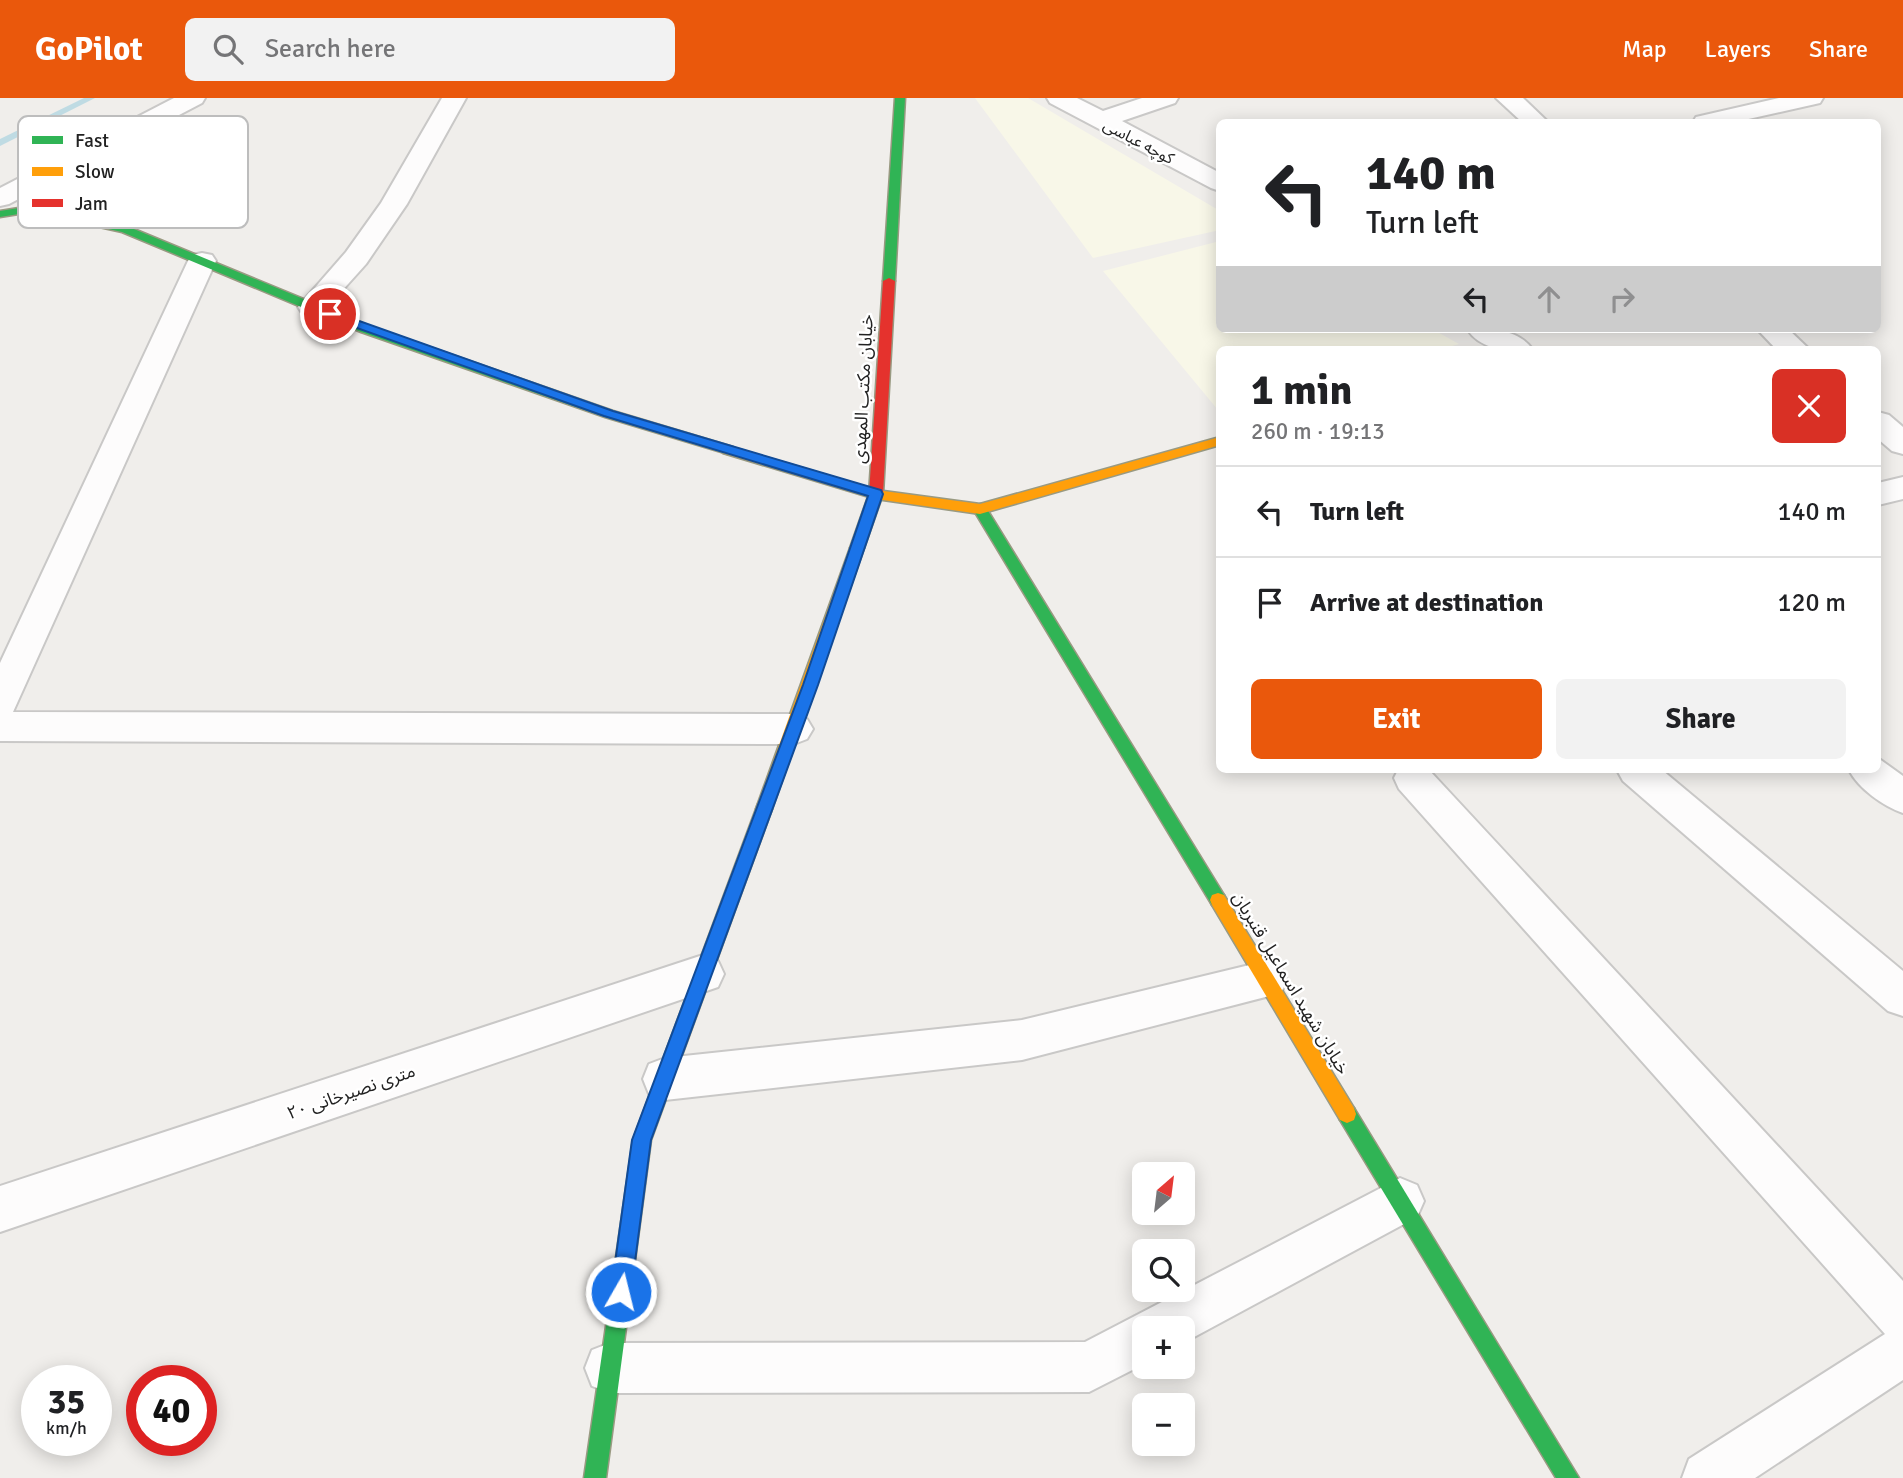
<!DOCTYPE html>
<html lang="en">
<head>
<meta charset="utf-8">
<style>
	:root { --surface:#fff; --page:#f2f2f2; --text:#202124; --muted:#757577; --line:#e0e0e0; --accent:#ea580c }
	body { margin:0; font-family:Signika,"Noto Sans Arabic",sans-serif; background:var(--page); color:var(--text); height:100vh; display:flex; flex-direction:column; font-size:26px; white-space:nowrap }
	* { box-sizing:border-box; margin:0 }
	p { font-size:23px; color:var(--muted) }
	.icon { flex:none; width:38px; height:38px; fill:none; stroke:currentColor; stroke-width:2; stroke-linecap:round; stroke-linejoin:round }
	.map { position:relative; flex:1; overflow:hidden }
	.drawer { position:absolute; left:1216px; top:248px; width:665px; height:427px; display:flex; flex-direction:column; background:var(--surface); border-radius:10px; box-shadow:0 4px 18px #0003 }
	.drawer>* { flex:none }
	.top-card { position:absolute; left:1216px; top:21px; width:665px; height:214px; border-radius:10px; box-shadow:0 4px 18px #0003; background:#fff; color:var(--text); overflow:hidden }
	.needle { width:46px; rotate:28deg }
	.controls { position:absolute; left:1132px; top:1064px; display:grid; gap:14px }
	.controls a { display:grid; place-items:center; width:63px; height:63px; border-radius:10px; background:var(--surface); box-shadow:0 4px 18px #0003; font-size:35px }
	.speed { position:absolute; left:21px; top:1267px; display:flex; gap:14px; font-size:35px; font-weight:700; text-align:center }
	.speed>* { display:grid; place-content:center; width:91px; height:91px; border-radius:50%; background:var(--surface); box-shadow:0 4px 18px #0003; line-height:1 }
	.speed small { font-size:18px; font-weight:400 }
	.speed .limit { border:10px solid #d22; background:#fff; color:#111 }
	.pin { position:absolute; display:grid; place-items:center; width:60px; height:60px; color:#fff; margin:-30px; border:4px solid #fff; border-radius:50%; box-shadow:0 2px 7px #0007 }
	.me { position:absolute; width:77px; margin:-38px; rotate:8deg; stroke-linejoin:round; filter:drop-shadow(0 0 5px #0008) }
	.turn { display:flex; align-items:center; gap:24px; height:147px; padding:0 35px; font-size:32px }
	.turn .icon { width:91px; height:91px; stroke-width:2.5 }
	.turn b { display:block; font-size:49px; line-height:60px }
	.lanes { display:flex; align-items:center; height:66px; padding:0 35px; background:#0003; justify-content:center; gap:35px; direction:ltr }
	.lanes .off { opacity:.35 }
	.round { display:grid; place-items:center; flex:none; width:74px; height:74px; border-radius:10px; background:var(--page) }
	.head { display:flex; align-items:center; justify-content:space-between; height:119px; padding:0 35px }
	h1 { font-size:42px; font-weight:700; line-height:52px }
	.button { display:flex; gap:14px; margin-top:auto; padding:14px 35px }
	.button a { flex:1; height:80px; border-radius:10px; background:var(--accent); color:#fff; font-size:28px; font-weight:700; line-height:80px; text-align:center }
	.button a+a { background:var(--page); color:var(--text) }
	ul { padding:0; list-style:none }
	li { display:flex; align-items:center; gap:21px; height:91px; padding:0 35px; border-top:2px solid var(--line) }
	li div { flex:1 }
	li b { display:block; font-size:26px }
	li em { font-style:normal }
	header { display:flex; align-items:center; gap:42px; box-sizing:border-box; height:98px; padding:0 35px; background:var(--accent); color:#fff }
	header strong { font-size:33px }
	nav { display:flex; gap:38px; margin-inline-start:auto; font-size:24px }
	.search { width:490px; height:63px; background:var(--page); display:flex; align-items:center; gap:18px; box-sizing:border-box; padding:0 24px; border-radius:10px; color:var(--muted); font-size:26px }
	.map>svg:first-child { display:block }
</style>
</head>
<body>
<header>
<strong>GoPilot</strong>
<div class="search"><svg class="icon" aria-label="search" viewBox="0 0 24 24"><circle cx="10" cy="10" r="6"/><path d="M15 15l6 6"/></svg>Search here</div>
<nav><a>Map</a><a>Layers</a><a>Share</a></nav>
</header>
<div class="map">
<svg width="1903" height="1380" viewBox="0 0 1903 1380">
	<rect width="100%" height="100%" fill="#f0eeeb"/>
	<g fill="#f8f7e8">
		<path d="M975,0H1028L1220,113V132L1093,160Z"/>
		<path d="M1220,143V231H1432L1459,246L1437,252H1220L1218,312L1103,173Z"/>
	</g>
	<g fill="none" stroke-linecap="round" stroke-linejoin="round">
		<path fill="#bfdbe3" fill-rule="evenodd" d="M84,0H95L0,48V41Z"/>
		<defs>
			<g id="street">
				<path d="M174,0H205L202,5L9,106L0,108V90Z"/>
				<path d="M442,0H466L407,106L366,166L322,215L312,218L302,215L298,209L346,154L381,105Z"/>
				<path d="M1047,0H1077L1103,13L1142,0H1178L1175,5L1122,23L1220,75V93L1211,90L1050,5Z"/>
				<path d="M1496,0H1523L1548,24H1522Z"/>
				<path d="M1779,0H1823L1820,5L1735,24H1693L1696,19Z"/>
				<path d="M202,155L212,157L216,163L13,614L794,616L807,621L813,631L807,641L794,646L0,643V565L188,163L192,157Z"/>
				<path d="M1467,231C1490,231 1518,230 1533,252C1509,252 1482,254 1467,231Z"/>
				<path d="M1757,231H1788L1810,252H1777Z"/>
				<path d="M1878,314L1889,317L1903,329V356L1892,353L1878,341Z"/>
				<path d="M1903,379V401L1878,407V385Z"/>
				<path d="M1878,660L1903,678V715C1883,708 1859,691 1849,672H1878Z"/>
				<path d="M1398,672H1429L1903,1183V1282L1755,1380H1682L1689,1361L1885,1236L1399,691L1394,680Z"/>
				<path d="M1617,672H1662L1903,873V918L1888,913L1623,683Z"/>
				<path d="M703,857L718,863L724,876L718,889L0,1134V1088Z"/>
				<path d="M1266,863L1281,869L1287,882L1281,895L1022,962L665,1002L649,996L643,981L649,966L665,960L1022,922Z"/>
				<path d="M1400,1080L1417,1087L1424,1103L1417,1119L1183,1245V1230H1144V1266L1089,1294L610,1295L592,1288L585,1270L592,1252L610,1245L1085,1244Z"/>
			</g>
			<g id="fast">
				<path d="M895,0H905L895,183L889,186L883,183Z"/>
				<path d="M31,108L129,129L369,228L613,313L733,349L734,352L728,356L605,319L361,234L122,134L31,114L0,119V113Z"/>
				<path d="M980,406L985,408L1224,797L1226,802L1224,807L1218,809L1212,807L973,411Z"/>
				<path d="M764,704L770,706L772,711L651,1042L606,1380H584L633,1042L756,711L758,706Z"/>
				<path d="M1347,1007L1354,1010L1579,1380H1556L1340,1022L1338,1016L1340,1010Z"/>
			</g>
			<g id="slow">
				<path d="M1220,339V347L980,416L876,401L723,355L722,352L728,348L876,392L980,406Z"/>
				<path d="M857,445L864,450L772,711L770,716H758L756,711L850,450Z"/>
				<path d="M1218,795L1224,797L1354,1010L1356,1016L1354,1022L1347,1025L1340,1022L1212,807L1210,802L1212,797Z"/>
			</g>
			<path id="jam" d="M889,180L895,183L883,396L864,450L857,455L850,450L869,396L883,183Z"/>
		</defs>
		<use href="#street" stroke="#c9c8c7" stroke-width="4"/>
		<use href="#fast" stroke="#999a82" stroke-width="3"/>
		<use href="#slow" stroke="#999a82" stroke-width="3"/>
		<use href="#jam" stroke="#999a82" stroke-width="3"/>
		<use href="#street" fill="#fdfcfc" fill-rule="evenodd"/>
		<use href="#fast" fill="#30b455" fill-rule="evenodd"/>
		<use href="#slow" fill="#ff9f0a" fill-rule="evenodd"/>
		<use href="#jam" fill="#e5322d" fill-rule="evenodd"/>
	</g>
	<path fill="#1a73e8" stroke="#114b97" stroke-width="2" d="M326,214H334L613,313L881,392L883,396L818,587L651,1042L631,1194L628,1201L621,1204L614,1201L611,1194L632,1042L803,587L868,398L604,318L326,219Z"/>
	<g text-anchor="middle" stroke-width="5" stroke-linejoin="round" paint-order="stroke">
		<g font-size="16" fill="#222" stroke="#fff">
			<text transform="translate(1139 43) rotate(28)" y="6">کوچه عباسی</text>
		</g>
		<g font-size="18" fill="#222" stroke="#fff">
			<text transform="translate(863 291) rotate(-87)" y="6">خیابان مکتب المهدی</text>
			<text transform="translate(1291 885) rotate(59)" y="6">خیابان شهید اسماعیل قنبریان</text>
			<text transform="translate(351 994) rotate(-19)" y="6">۲۰ متری نصیرخانی</text>
		</g>
	</g>
	<rect x="18" y="18" width="230" height="112" rx="10" fill="#fff" stroke="#bdbdbd" stroke-width="2"/>
	<rect x="32" y="38" width="31" height="8" fill="#30b455"/>
	<rect x="32" y="69" width="31" height="9" fill="#ff9f0a"/>
	<rect x="32" y="101" width="31" height="8" fill="#e5322d"/>
	<g font-size="19" fill="#222">
		<text x="75" y="49">Fast</text>
		<text x="75" y="80">Slow</text>
		<text x="75" y="112">Jam</text>
	</g>
</svg>
<div class="controls">
<a><svg class="needle" viewBox="-14 -14 28 28"><path d="M0-13l5 13h-10z" fill="#e53935"/><path d="M0 13l5-13h-10z" fill="#757577"/></svg></a>
<a><svg class="icon" aria-label="search" viewBox="0 0 24 24"><circle cx="10" cy="10" r="6"/><path d="M15 15l6 6"/></svg></a>
<a>+</a>
<a>−</a>
</div>
<div class="speed"><div>35<small>km/h</small></div><div class="limit">40</div></div>
<div class="pin" style="left:330px;top:216px;background:#d93025"><svg class="icon" aria-label="arrive" viewBox="0 0 24 24"><path d="M6 21V4h12l-3 4 3 4H6"/></svg></div>
<svg class="me" style="left:621px;top:1194px" viewBox="-20 -20 40 40"><circle r="17" fill="#1a73e8" stroke="#fff" stroke-width="3"/><path d="M0-11L8 9 0 5-8 9z" fill="#fff"/></svg>
<div class="top-card">
<div class="turn"><svg class="icon" aria-label="left" viewBox="0 0 24 24"><path d="M17 20v-9H6M10 6l-5 5 5 5"/></svg><div><b>140 m</b>Turn left</div></div>
<div class="lanes"><svg class="icon" aria-label="left" viewBox="0 0 24 24"><path d="M17 20v-9H6M10 6l-5 5 5 5"/></svg><svg class="icon off" aria-label="ahead" viewBox="0 0 24 24"><path d="M12 20V5M6 11l6-6 6 6"/></svg><svg class="icon off" aria-label="right" viewBox="0 0 24 24"><path d="M7 20v-9h11M14 6l5 5-5 5"/></svg></div>
</div>
<section class="drawer">
<div class="head"><div><h1>1 min</h1><p>260 m · 19:13</p></div><a class="round" style="background:#d93025;color:#fff"><svg class="icon" aria-label="close" viewBox="0 0 24 24"><path d="M6 6l12 12M18 6L6 18"/></svg></a></div>
<ul>
<li><svg class="icon" aria-label="left" viewBox="0 0 24 24"><path d="M17 20v-9H6M10 6l-5 5 5 5"/></svg><div><b>Turn left</b></div><em>140 m</em></li>
<li><svg class="icon" aria-label="arrive" viewBox="0 0 24 24"><path d="M6 21V4h12l-3 4 3 4H6"/></svg><div><b>Arrive at destination</b></div><em>120 m</em></li>
</ul>
<div class="button"><a>Exit</a><a>Share</a></div>
</section>
</div>
</body>
</html>
